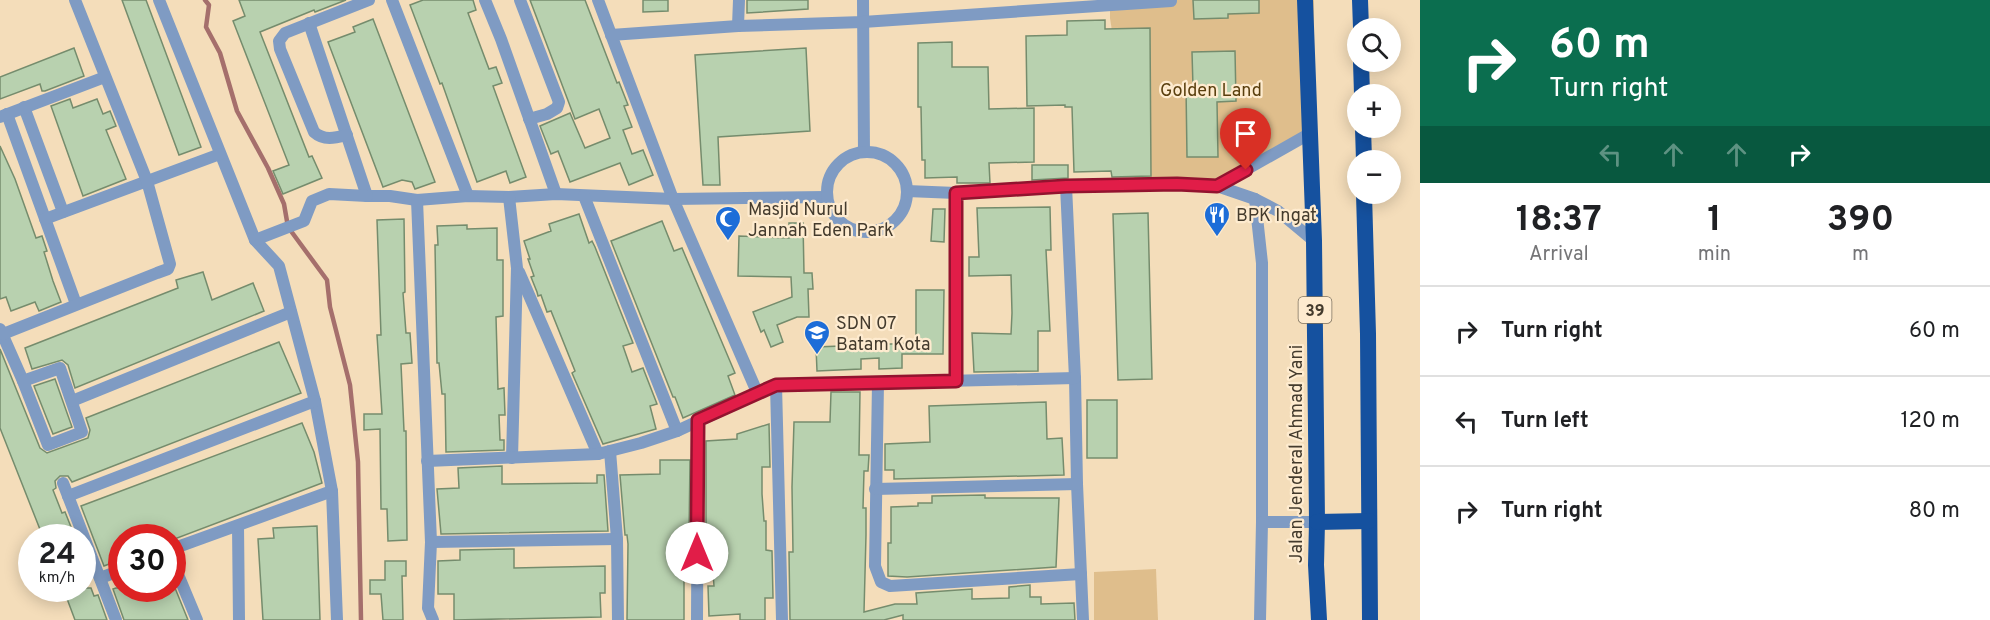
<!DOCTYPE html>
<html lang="en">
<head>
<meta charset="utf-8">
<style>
	:root { --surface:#fff; --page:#f2f2f2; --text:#202124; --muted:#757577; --line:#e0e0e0 }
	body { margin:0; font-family:Overpass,sans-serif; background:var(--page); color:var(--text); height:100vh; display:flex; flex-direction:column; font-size:22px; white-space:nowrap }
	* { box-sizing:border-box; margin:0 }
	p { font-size:20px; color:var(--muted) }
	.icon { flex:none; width:33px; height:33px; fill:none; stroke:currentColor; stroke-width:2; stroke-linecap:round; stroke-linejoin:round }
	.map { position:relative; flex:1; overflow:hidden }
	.sheet { display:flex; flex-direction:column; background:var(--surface); width:570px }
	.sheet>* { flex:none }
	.hud { background:#0b6e4f; color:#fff; overflow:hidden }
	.tools { position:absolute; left:1347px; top:18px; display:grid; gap:12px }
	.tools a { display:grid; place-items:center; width:54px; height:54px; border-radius:50%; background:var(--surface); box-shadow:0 3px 15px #0003; font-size:30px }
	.speed { position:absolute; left:18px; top:524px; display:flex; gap:12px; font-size:30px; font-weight:700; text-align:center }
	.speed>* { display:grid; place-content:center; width:78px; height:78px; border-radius:50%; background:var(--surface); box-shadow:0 3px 15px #0003; line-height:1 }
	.speed small { font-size:15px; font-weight:400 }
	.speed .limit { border:9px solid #d22; background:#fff; color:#111 }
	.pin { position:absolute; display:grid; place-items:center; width:51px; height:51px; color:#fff; margin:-62px -26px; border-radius:50% 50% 50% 0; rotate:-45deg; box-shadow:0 0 6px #0007 }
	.pin .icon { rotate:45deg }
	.me { position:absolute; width:66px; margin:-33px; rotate:0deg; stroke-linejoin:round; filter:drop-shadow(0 0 4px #0008) }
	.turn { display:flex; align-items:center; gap:21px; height:126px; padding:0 30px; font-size:27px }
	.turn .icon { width:78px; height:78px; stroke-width:2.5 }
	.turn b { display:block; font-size:42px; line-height:51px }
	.lanes { display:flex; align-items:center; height:57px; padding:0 30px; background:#0003; justify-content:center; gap:30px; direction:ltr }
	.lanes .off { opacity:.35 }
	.eta { display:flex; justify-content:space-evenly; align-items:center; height:102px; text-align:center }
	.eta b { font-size:36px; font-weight:700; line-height:42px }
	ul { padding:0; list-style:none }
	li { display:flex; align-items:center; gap:18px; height:90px; padding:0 30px; border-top:2px solid var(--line) }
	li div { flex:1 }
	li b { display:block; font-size:22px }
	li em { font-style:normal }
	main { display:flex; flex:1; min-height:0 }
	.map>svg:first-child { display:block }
</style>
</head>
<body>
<main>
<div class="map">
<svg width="1420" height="620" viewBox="0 0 1420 620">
	<rect width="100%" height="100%" fill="#f4ddba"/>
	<g fill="#dfbe8c">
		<path d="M1110,0H1314L1313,134L1220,188H1136L1110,18Z"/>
		<path d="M1156,569L1158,620H1094V572Z"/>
	</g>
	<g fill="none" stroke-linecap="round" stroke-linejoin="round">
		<path stroke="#a56f6c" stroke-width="4.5" d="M205,0L209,5L206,27L220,53L237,111L268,168L284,204L288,227L327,280L330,307L350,385L358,462L361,620"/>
	</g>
	<g fill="#b8d1af" stroke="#758c6d" stroke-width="1.5">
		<path d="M122,0H146L201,147L179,155Z"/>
		<path d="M239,0H346L315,12L314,10L260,32L309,157L312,156L322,178L283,194L273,171L289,165L233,21L245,16Z"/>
		<path d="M423,0H473L476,10L468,13L489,69L496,67L502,83L493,86L526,177L510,183L506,171L477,182L442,83L440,84L410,5Z"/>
		<path d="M530,0H585L617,83L619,82L628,105L624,106L632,127L623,130L632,154L643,150L653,175L629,185L620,163L570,182L558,151L551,154L540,126L570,113L585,148L610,138L599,109L575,119Z"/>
		<path d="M643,0H668V11L643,12Z"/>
		<path d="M747,0H808V9L747,13Z"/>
		<path d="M1193,0H1259V13L1228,14V18L1194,19Z"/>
		<path d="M373,19L435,182L415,189L412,182L402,180L383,187L328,42L355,32L353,27Z"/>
		<path d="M1105,20V29L1150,28L1151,176L1112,177L1111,171L1074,172L1072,107H1065V105L1027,106L1026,36L1067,35V21Z"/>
		<path d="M952,42V67H988L989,109L1034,108V162L989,163L990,183H957V177L925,178V160H922L921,107H918V43Z"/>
		<path d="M74,48L84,76L45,91H42L40,84L0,99V77Z"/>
		<path d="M806,48L810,131L718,137L720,185H703L695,55Z"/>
		<path d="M1235,51L1236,101L1217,102L1218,157H1187L1186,87H1193L1192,52Z"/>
		<path d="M70,99L73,108L97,99L103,114L110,111L116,126L106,130L126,179L83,196L51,106Z"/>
		<path d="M0,146L15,179L36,238L42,236L47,251L44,252L53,281L61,302L39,311L35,302L11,311L6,297L0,299Z"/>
		<path d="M1032,165H1068V178L1032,180Z"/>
		<path d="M1050,207L1051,250H1046L1050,331H1038V371L974,372L972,333L1011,334L1012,313L1011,275L969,276V257H979L977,208Z"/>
		<path d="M933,209H945L944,242L931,241Z"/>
		<path d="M1148,213L1152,379L1118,380L1113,214Z"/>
		<path d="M579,214L589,243L592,241L595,247L633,343L623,346L632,372L643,368L657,404L650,406L656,429L603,444L572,373L575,371L551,311L547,312L541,295L538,296L537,292L531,277L534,276L528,259H530L524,241L551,231L549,224Z"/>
		<path d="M404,219L405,292L403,293L406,333H410L412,363L401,364L404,431H406L407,540L388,541L387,509H381L380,429L364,430V414H382L377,335H381L377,220Z"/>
		<path d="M662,221L674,251L682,248L735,373L728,376L735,395L683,418L675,397H673L611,241Z"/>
		<path d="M789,223H803L804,273H812L813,289H808L809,317H797L777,325L783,342L771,347L764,330L761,332L753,312L792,297L791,277L738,276L739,236L789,238Z"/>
		<path d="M467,225V229L497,228V260H503V316L496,317L498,389L504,388L505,415H499L500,440H504V450L446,452L445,394H442L439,363H437L435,245H438L437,226Z"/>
		<path d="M203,272L212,300L253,283L264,311L75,388L68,365L62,360L32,369L25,348L178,288L176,280Z"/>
		<path d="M916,290H944L943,354H902V368L879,369V358L861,359V369L817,371L816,347L916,343Z"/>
		<path d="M279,342L301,393L72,482L68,476H60L55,481L56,488L53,490L62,513L65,512L75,537H43L0,428V349L40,448L47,453L88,438L90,430L86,418Z"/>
		<path d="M55,379L72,427L53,434L34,386Z"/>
		<path d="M831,392H860L859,455H869L868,471H864L863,508H866V535L864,612L895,604H917L916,593L972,589V599L1009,598V587L1030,585V597H1041V604L1074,603L1075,620H903V615L884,620H790L789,552H793L792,487L794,422H830Z"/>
		<rect x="1087" y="400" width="30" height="58"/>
		<path d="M1046,402L1047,439L1062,438L1064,475L894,479V470H885V444L930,442L929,406Z"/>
		<path d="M302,423L314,452L322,483L172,540V537H122V559L104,566L81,506Z"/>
		<path d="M769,424L770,467H762V494L764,521H766V550L772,551L773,598H765V620H740V614L709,616L708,586H714L710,534H706V441L737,439V434Z"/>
		<path d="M660,460H690L689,534H684V565L689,564V579H684V620H627L628,544L627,535H625L620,475L660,474Z"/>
		<path d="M502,466V484L597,483V475H604L608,531L441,534L437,489L459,488L458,468Z"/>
		<path d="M985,495V498H1059L1056,567L907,577L888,576V543H891V507L918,506V503H932V496Z"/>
		<path d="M317,526L320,620H263L258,539L274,538L273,528Z"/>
		<path d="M514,549V568L605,566V593H600L601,617L454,620V594H438V561L460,560V550Z"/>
		<path d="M385,561H406V576H402L403,620H383L381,594H370V580H385Z"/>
		<path d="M63,588H91L94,596L98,595L107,620H75Z"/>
		<path d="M116,588H175L188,620H124L113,589Z"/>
	</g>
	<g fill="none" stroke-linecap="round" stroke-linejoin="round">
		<g stroke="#7f9bc3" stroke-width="12">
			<path d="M159,0L255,240L279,266L315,401L332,491L337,620"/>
			<path d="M392,0L468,196"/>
			<path d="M485,0L501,39L556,194"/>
			<path d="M520,0L559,102L557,108L547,114L529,119"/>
			<path d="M598,0L673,199L757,392"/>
			<path d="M863,0L864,152"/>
			<path d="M309,23L367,196H390L417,200L468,196L509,197L556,194L673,199L826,197"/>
			<path d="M738,26L739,0"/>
			<path d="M611,35L738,26L863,22L1171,1"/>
			<path d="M24,107L63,212"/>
			<path d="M7,114L76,304"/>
			<path d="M0,117L105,77"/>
			<path d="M347,135C335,138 324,141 314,132L280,49L279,41L285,33L369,0"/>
			<circle cx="867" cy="192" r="40"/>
			<path d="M1066,186L1075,378L1077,484L1083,620"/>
			<path d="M1217,186L1309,134"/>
			<path d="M907,191L956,193L1066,186L1177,184L1217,186L1255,199L1278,211L1314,241"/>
			<path d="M584,196L677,431"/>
			<path d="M509,197L517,268L512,458"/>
			<path d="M1255,199L1262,263V522"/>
			<path d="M417,200L431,542L428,608L433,620"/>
			<path d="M45,219L220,154"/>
			<path d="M255,240L304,221L312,201L329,194L367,196"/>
			<path d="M519,272L598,454"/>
			<path d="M0,329L23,381"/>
			<path d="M3,334L157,273L168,269L170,264L147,181L75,0"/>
			<path d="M60,368L82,432L48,445L23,381Z"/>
			<path d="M956,381V193"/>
			<path d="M878,383L875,566L881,582L890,586L1081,574"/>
			<path d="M776,385L1075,378"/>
			<path d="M72,401L291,312"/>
			<path d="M610,451L617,539L618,620"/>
			<path d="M427,461L598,454L641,443L677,431L776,385L782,620"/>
			<path d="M63,483L116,620"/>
			<path d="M875,489L1077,484"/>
			<path d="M68,496L315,401"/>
			<path d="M238,526L239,620"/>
			<path d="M431,542L617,539"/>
			<path d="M172,549L332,491"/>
			<path d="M172,560L197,620"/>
			<path d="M100,578L122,570"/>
			<path d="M697,620L698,420"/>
			<path d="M1260,620L1262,522H1317"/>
		</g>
		<g stroke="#15519f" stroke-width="16">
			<path d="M1305,0L1314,241L1317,522L1316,565L1319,620"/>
			<path d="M1360,0L1361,28"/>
			<path d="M1361,62L1362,94"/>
			<path d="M1363,128L1364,160"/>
			<path d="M1364,194L1368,334L1370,620"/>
			<path d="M1317,522L1369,521"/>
		</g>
	</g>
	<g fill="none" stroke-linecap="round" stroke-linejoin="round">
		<defs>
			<path id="route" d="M697,553L698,420L776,385L956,381V193L1066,186L1177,184L1217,186L1246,170"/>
		</defs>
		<use href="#route" stroke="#92132f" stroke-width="15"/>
		<use href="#route" stroke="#e11d48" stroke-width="10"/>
	</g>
	<defs>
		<symbol id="restaurant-pin" viewBox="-11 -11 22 30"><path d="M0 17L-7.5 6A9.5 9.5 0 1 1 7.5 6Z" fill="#1d6dd8" stroke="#feebcf"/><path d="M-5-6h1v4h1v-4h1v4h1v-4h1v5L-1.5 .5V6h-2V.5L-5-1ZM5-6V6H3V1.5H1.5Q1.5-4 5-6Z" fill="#fff"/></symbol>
		<symbol id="mosque-pin" viewBox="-11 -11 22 30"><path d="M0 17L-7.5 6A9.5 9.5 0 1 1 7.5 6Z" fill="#1d6dd8" stroke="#feebcf"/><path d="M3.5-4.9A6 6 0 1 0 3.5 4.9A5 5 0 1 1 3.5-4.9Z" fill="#fff"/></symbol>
		<symbol id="school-pin" viewBox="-11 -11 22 30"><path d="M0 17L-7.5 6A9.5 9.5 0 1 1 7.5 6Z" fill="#1d6dd8" stroke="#feebcf"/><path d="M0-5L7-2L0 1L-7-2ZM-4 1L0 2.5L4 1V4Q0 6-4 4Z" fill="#fff"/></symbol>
	</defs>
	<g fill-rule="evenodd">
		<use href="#restaurant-pin" x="1202" y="200" width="30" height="40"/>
		<use href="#mosque-pin" x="713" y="204" width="30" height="40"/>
		<use href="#school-pin" x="802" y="318" width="30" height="40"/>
	</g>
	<g text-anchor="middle" stroke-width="4.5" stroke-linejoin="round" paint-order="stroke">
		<rect fill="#feebcf" stroke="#7c705e" stroke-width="1.5" x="1298.5" y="297" width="33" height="26" rx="4.5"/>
		<g font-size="16" font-weight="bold" fill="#443b2d">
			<text x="1315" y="316">39</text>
		</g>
		<g font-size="18" fill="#5a3f0e" stroke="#feebcf">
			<text x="1211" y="96">Golden Land</text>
		</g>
		<g font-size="18" fill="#443b2d" stroke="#feebcf" text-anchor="start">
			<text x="748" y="215">Masjid Nurul<tspan x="748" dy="21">Jannah Eden Park</tspan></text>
			<text x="1236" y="221">BPK Ingat</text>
			<text x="836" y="329">SDN 07<tspan x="836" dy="21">Batam Kota</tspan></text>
		</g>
		<g font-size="18" fill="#443b2d" stroke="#feebcf">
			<text transform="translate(1296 454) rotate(-90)" y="6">Jalan Jenderal Ahmad Yani</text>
		</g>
	</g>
</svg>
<div class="tools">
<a><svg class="icon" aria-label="search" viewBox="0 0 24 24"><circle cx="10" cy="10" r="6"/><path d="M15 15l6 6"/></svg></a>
<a>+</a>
<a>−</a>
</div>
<div class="speed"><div>24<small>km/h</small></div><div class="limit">30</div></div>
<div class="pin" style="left:1246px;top:170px;background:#d93025"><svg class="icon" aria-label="arrive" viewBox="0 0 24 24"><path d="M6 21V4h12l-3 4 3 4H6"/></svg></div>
<svg class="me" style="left:697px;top:553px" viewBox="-20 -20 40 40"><circle r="19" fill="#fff"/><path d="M0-13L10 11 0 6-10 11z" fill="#e11d48"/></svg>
</div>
<section class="sheet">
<div class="hud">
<div class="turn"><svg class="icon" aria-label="right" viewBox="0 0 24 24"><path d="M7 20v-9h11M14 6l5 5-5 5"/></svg><div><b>60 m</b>Turn right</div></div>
<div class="lanes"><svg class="icon off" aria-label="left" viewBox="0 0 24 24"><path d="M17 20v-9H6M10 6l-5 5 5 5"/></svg><svg class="icon off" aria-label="ahead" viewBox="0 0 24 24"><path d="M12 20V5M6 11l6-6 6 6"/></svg><svg class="icon off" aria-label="ahead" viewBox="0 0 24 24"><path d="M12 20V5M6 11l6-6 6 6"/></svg><svg class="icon" aria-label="right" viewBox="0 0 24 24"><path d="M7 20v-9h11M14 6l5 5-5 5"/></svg></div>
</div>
<div class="eta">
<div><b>18:37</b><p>Arrival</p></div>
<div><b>1</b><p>min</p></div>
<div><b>390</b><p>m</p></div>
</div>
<ul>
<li><svg class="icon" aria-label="right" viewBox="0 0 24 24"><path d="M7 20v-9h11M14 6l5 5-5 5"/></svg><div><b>Turn right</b></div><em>60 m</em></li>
<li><svg class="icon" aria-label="left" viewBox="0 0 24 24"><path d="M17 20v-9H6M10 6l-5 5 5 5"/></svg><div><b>Turn left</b></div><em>120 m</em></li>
<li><svg class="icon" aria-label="right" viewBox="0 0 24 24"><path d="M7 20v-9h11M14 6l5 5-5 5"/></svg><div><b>Turn right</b></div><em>80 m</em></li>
</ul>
</section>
</main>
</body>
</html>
